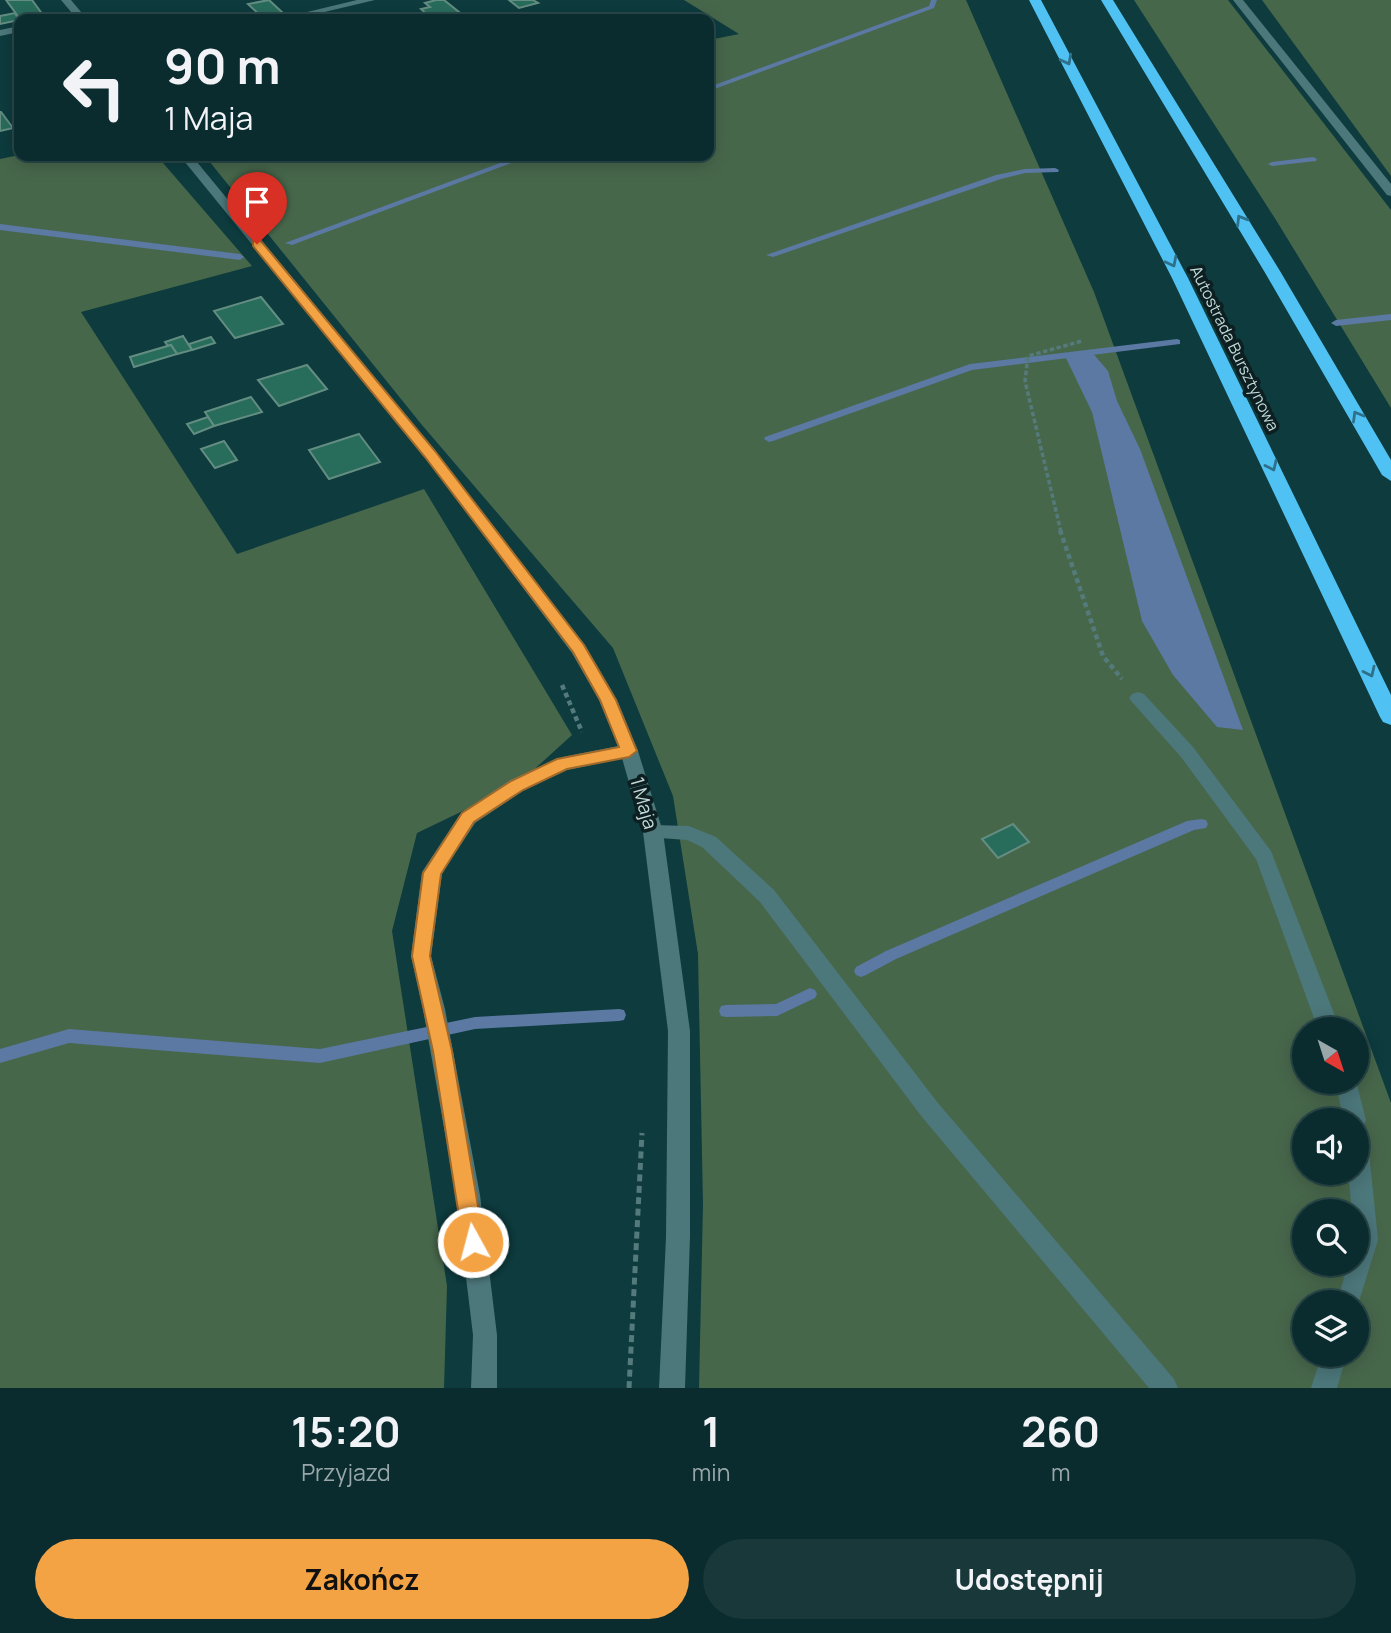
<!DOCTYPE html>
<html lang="pl">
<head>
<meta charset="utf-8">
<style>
	:root { --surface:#0a2c2e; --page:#18383a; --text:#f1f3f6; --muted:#99a7aa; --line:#2a484a; --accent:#f4a344 }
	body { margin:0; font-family:Manrope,sans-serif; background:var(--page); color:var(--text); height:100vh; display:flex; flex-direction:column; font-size:26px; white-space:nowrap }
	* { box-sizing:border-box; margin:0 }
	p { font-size:23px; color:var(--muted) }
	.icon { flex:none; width:38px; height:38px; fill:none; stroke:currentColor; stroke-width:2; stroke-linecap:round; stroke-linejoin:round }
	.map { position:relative; height:1388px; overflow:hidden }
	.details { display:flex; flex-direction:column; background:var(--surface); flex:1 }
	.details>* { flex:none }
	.guide { position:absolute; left:14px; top:14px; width:700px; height:147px; border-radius:14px; box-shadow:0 4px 18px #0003,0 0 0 2px var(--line); background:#0a2c2e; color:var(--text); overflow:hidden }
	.needle { width:46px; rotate:141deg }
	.fabs { position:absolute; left:1292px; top:1017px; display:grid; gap:14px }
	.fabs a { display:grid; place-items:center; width:77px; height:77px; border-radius:50%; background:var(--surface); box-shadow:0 4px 18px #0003,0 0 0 2px var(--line); font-size:35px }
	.pin { position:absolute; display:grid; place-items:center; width:60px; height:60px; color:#fff; margin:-72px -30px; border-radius:50% 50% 50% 0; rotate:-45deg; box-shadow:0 0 7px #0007 }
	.pin .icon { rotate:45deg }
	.me { position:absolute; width:77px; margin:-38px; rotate:353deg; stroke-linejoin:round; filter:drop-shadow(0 0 5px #0008) }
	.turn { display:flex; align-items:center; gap:24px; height:147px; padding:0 35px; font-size:32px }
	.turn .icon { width:91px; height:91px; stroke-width:2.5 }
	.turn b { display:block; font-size:49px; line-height:60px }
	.eta { display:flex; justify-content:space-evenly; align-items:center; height:119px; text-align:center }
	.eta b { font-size:42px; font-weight:700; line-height:49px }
	.action { display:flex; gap:14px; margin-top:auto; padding:14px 35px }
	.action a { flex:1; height:80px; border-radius:42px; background:var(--accent); color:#111; font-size:28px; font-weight:700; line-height:80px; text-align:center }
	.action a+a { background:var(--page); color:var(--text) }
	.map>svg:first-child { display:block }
</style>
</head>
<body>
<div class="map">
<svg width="1391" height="1388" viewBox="0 0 1391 1388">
	<rect width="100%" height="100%" fill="#0d3b3e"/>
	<g fill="#47674b" fill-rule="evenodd">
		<path d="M684,0H966L1094,292L1391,1103V1388H699L703,1204L698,954L673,796L613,648L422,425L205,156H709V40L739,34ZM1304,1029H1356V1082H1304ZM1304,1120H1356V1172H1304ZM1304,1211H1356V1264H1304ZM1304,1302H1356V1354H1304Z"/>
		<path d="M1134,0H1228L1391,210V408L1276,220Z"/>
		<path d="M1262,0H1391V176Z"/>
		<path d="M19,155L157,156L252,266L81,312L237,554L424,489L572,735L517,785L417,833L392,931L447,1286L444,1388H0V159Z"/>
	</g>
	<path fill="#5b79a2" d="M1091,351L1108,371L1117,401L1140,449L1243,730L1217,727L1173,675L1142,621L1092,412L1064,354Z"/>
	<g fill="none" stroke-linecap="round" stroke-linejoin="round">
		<g fill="#5b79a2" fill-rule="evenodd">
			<path d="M931,0H937L934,8L709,91V87L929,6Z"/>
			<path d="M519,156H530L292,245L285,243Z"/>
			<path d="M1313,157L1317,159L1316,161L1272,166L1268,164L1272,162Z"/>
			<path d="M1055,168L1059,170L1058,172L1025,173L1001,179L773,257L766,255L996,175L1025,169Z"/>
			<path d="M0,224L240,254L244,257L240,260L0,230Z"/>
			<path d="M1391,314V320L1336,326L1331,323L1336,320Z"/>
			<path d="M1177,339L1180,340V344L972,370L773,441L769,442L764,439L765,437L970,364Z"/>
			<path d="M1201,819L1206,820L1208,824L1206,828L1194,830L896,959L866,975L861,977L856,975L854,971L856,967L886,951L1187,821Z"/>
			<path d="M810,988L815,990L817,994L815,998L777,1016L726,1017L721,1016L719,1011L721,1006L726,1005L776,1004Z"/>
			<path d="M619,1009L624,1010L626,1015L624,1020L619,1021L475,1029L320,1063L69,1043L0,1063V1049L69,1029L320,1049L475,1017Z"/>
		</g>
	</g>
	<g fill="#286c5c" stroke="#648d81" stroke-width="2">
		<path d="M6,0H32L43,15L20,19Z"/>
		<path d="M269,0L284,14L264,19L248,4Z"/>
		<path d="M436,0H444L464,16L451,19L431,18L421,9L430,7L425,3Z"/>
		<path d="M509,0H533L538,3L519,8Z"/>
		<path d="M15,13L19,20L0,24V16Z"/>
		<path d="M183,13L189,19H151Z"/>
		<path d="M0,112H1L13,128L0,131Z"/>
		<path d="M261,297L283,324L235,338L214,311Z"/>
		<path d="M183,336L192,350L177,354L171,345L168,346L165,342Z"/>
		<path d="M211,337L215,343L192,350L189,344Z"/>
		<path d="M171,345L177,354L134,367L130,357Z"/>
		<path d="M307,365L327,389L279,406L258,380Z"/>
		<path d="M251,397L262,412L214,426L205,412Z"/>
		<path d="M208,417L214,426L194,434L187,424Z"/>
		<path d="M359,434L380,462L329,479L309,450Z"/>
		<path d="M224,441L237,460L215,468L201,449Z"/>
		<path d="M1013,824L1029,842L998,858L982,839Z"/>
	</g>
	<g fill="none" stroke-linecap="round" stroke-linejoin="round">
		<path stroke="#557a7c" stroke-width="3.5" stroke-dasharray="4.5 2.5" stroke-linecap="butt" d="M1061,532L1025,381L1028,356L1082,341"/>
		<g stroke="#557a7c" stroke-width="4.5" stroke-dasharray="5 3.5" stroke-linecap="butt">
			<path d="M1060,530L1103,656L1122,679"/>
			<path d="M562,685L582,732"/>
		</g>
		<path stroke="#557a7c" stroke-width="5" stroke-dasharray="7 4.5" stroke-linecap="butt" d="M629,1388L642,1133"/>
		<g fill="#4c777b" fill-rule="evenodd">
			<path d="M1233,0H1243L1391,184V196L1387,195Z"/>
			<path d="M1138,692L1144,694L1193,747L1271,851L1340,1029H1318L1256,859L1181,757L1132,702L1129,698L1132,694Z"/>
			<path d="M629,744L635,746L638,751L635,756L567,770L524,790L475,823L442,873L431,956L445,1009L480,1195L497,1335V1388H471L473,1335L456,1195L423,1009L411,956L422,872L461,813L510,780L563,757Z"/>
			<path d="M653,825L689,826L716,837L774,890L938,1103L1174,1379L1178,1388H1149L922,1117L760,902L702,847L687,840L646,837L643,832L646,827Z"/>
			<path d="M1356,1081L1366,1120L1364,1126L1367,1133L1378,1240L1356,1311V1302H1337L1348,1264H1356V1211H1352L1348,1172H1356V1120H1344L1335,1082Z"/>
			<path d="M1322,1354H1347L1337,1388H1311Z"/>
		</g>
		<g fill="#4c777b" fill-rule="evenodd">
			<path d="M61,0H71L87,19H77Z"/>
			<path d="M357,0H375L295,19H278Z"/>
			<path d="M19,26V32L0,36V30Z"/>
			<path d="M180,156H192L435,451L585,645L617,700L638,751L663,832L690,1031V1237L685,1388H659L666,1237L668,1031L643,832L620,751L599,700L572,653L425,457Z"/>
		</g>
		<g fill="#4fc2f3" fill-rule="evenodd">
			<path d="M1029,0H1041L1188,278L1391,695V725L1383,722L1380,717L1172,278Z"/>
			<path d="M1101,0H1113L1280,271L1391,460V481L1382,475L1264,271Z"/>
		</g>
	</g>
	<defs><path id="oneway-chevron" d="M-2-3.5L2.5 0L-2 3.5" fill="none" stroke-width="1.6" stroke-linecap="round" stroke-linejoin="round" transform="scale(1.75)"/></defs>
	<g stroke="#2e708a">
		<use href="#oneway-chevron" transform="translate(1067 60) rotate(62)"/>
		<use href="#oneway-chevron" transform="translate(1241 220) rotate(-121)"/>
		<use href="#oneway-chevron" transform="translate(1172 262) rotate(63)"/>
		<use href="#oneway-chevron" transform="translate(1357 416) rotate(-120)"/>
		<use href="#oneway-chevron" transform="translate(1272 466) rotate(65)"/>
		<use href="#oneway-chevron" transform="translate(1370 672) rotate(65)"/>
	</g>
	<path fill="#f4a344" stroke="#9f6a2c" stroke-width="2" d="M253,241H261L435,451L584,645L616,700L637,751L629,757L567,769L523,790L474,822L441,874L430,956L452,1051L484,1242L481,1249L473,1252L466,1249L463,1242L433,1051L412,956L423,873L462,813L511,781L557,759L619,747L600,700L573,652L425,457L253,246Z"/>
	<g text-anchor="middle" stroke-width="7" stroke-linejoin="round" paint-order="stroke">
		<g font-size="16" fill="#c3dadb" stroke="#0d1f20">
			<text transform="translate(1235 348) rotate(64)" y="6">Autostrada Bursztynowa</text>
		</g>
		<g font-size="19" fill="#c3dadb" stroke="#0d1f20">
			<text transform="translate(644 803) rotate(74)" y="7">1 Maja</text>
		</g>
	</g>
</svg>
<div class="fabs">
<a><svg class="needle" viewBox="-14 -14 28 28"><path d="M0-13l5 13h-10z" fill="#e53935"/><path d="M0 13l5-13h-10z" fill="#99a7aa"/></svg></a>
<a><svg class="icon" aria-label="sound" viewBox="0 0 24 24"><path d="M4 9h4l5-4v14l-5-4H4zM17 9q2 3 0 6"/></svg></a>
<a><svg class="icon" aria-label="search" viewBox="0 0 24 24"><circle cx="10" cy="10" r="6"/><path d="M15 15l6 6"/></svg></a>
<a><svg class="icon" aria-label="layers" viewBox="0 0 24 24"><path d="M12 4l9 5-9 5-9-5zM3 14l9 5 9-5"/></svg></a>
</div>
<div class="pin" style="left:257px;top:244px;background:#d93025"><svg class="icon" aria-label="arrive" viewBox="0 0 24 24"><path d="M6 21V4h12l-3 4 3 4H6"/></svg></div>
<svg class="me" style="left:473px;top:1242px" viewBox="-20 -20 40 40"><circle r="17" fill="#f4a344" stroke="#fff" stroke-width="3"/><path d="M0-11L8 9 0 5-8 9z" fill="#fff"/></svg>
<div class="guide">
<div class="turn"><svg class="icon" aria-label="left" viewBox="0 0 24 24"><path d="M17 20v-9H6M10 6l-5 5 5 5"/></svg><div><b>90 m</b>1 Maja</div></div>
</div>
</div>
<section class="details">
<div class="eta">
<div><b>15:20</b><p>Przyjazd</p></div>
<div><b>1</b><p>min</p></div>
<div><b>260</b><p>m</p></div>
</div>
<div class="action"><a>Zakończ</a><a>Udostępnij</a></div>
</section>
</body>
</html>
